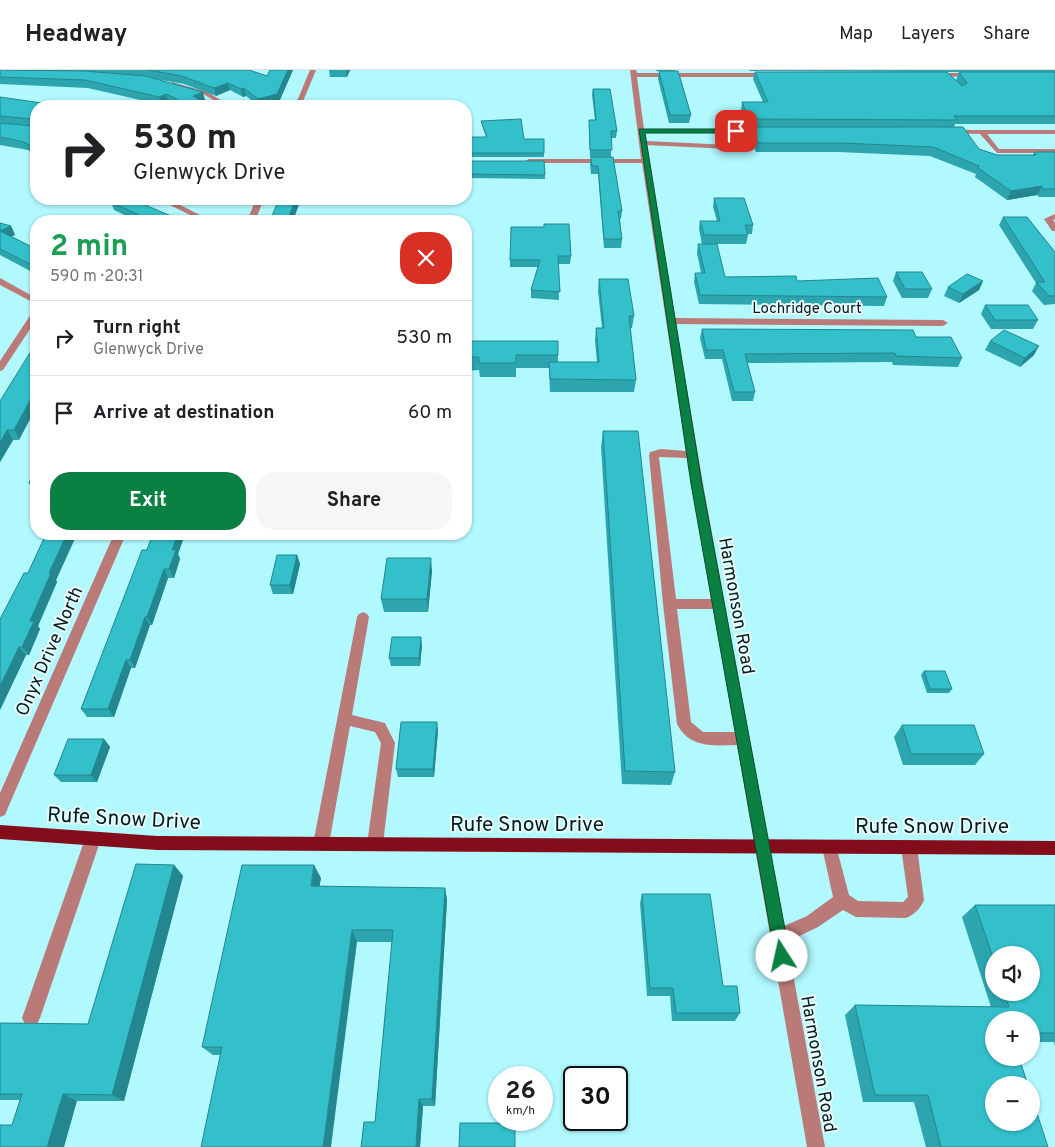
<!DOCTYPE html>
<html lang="en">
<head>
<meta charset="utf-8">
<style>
	:root { --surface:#fff; --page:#f6f6f6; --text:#202124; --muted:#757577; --line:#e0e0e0; --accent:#0b8043 }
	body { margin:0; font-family:Overpass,sans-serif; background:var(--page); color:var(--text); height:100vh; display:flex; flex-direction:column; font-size:19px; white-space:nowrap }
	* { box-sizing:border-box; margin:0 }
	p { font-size:16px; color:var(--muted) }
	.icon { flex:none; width:28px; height:28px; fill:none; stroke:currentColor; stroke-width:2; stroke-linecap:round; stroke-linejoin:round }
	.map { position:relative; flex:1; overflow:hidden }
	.side { position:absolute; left:30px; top:145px; width:442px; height:325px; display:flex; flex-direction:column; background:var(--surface); border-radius:20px; box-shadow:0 1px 4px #0004 }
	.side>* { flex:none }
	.top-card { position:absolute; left:30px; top:30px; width:442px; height:105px; border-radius:20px; box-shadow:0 1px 4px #0004; background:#fff; color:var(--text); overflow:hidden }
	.controls { position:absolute; left:985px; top:876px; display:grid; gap:10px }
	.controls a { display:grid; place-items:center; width:55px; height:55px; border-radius:50%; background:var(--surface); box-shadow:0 1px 4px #0004; font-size:25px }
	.speed { position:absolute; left:488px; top:996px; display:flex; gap:10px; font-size:25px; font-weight:700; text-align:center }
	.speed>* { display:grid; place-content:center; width:65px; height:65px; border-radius:50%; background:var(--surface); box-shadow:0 1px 4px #0004; line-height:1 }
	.speed small { font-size:12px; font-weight:400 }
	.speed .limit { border:2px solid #111; border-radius:8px; background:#fff; color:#111 }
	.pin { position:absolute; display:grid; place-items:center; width:42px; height:42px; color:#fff; margin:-21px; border-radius:10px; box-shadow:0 2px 8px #0006 }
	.me { position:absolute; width:55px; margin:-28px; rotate:350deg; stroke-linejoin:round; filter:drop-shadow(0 0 4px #0008) }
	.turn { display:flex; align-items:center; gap:18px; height:105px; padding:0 20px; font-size:22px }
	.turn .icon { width:65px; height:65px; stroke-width:2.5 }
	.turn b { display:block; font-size:35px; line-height:42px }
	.round { display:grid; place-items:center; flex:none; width:52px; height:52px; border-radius:20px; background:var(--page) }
	.overview { display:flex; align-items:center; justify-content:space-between; height:85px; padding:0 20px }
	h1 { font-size:30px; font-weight:700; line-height:38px; color:#1e9e55 }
	.primary-button { display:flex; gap:10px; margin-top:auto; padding:10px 20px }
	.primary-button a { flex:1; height:58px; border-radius:20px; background:var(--accent); color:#fff; font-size:20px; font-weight:700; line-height:58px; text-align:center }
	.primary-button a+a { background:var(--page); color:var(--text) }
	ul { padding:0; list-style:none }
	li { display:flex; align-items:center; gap:15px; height:75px; padding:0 20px; border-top:1px solid var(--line) }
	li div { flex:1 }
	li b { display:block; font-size:19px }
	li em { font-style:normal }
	header { display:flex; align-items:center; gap:30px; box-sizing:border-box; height:70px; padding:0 25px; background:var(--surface); border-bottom:1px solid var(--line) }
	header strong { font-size:24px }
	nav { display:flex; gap:28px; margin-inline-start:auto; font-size:18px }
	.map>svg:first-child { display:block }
</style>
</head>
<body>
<header>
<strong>Headway</strong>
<nav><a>Map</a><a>Layers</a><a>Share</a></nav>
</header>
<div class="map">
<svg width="1055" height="1077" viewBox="0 0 1055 1077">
	<rect width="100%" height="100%" fill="#b1f8ff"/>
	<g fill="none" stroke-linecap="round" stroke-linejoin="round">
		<g fill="#ba7b78" fill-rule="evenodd">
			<path d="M310,0H316L301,36H295Z"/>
			<path d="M630,0H636L637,3H769L772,5L769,7H637L644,59H768L771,61L768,63H645L646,71L730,75L734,77L730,79L646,75L675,248L943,250L948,253L943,256L676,254L703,414L784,856L807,846L833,827L822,777L825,772L830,770L835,772L849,825L858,831L903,832L908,827L901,777L904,772L909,770L914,772L917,777L924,830C921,838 914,845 906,848L856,847L843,840L818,857L787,872L825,1077H807L737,675C714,676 689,678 677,654L663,534L649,385L650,382L661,379L686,381L642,93H529L525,91L529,89H641ZM659,387L687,388L711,529H676ZM677,539H713L735,662H703L691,652Z"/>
			<path d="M934,3H974L977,5L974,7L932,6Z"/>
			<path d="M172,12L207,22L231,36H224L203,24L170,15Z"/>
			<path d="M950,60H1055V64H987L999,79H1055V83H997L980,64L948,63V61Z"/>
			<path d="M158,129H168L212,151H202Z"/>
			<path d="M256,129H264L255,151H247Z"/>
			<path d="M1055,144V149L1053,150L1055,153V161H1052L1044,149Z"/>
			<path d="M0,208L36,228V234L0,215Z"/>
			<path d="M36,240V250L3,300L0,301V291L33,241Z"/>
			<path d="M114,464H126L7,740L5,745L0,747V723Z"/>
			<path d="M363,542L367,544L369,547L352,645L385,653L395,673L383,774L380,779L375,781L370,779L367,774L381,673L375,662L350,656L329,774L326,779L321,781L316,779L313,774L357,547L359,544Z"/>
			<path d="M93,762L98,764L101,769L40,948L37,954L31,957L25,954L22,948L85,769L88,764Z"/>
		</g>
		<path fill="#830d1b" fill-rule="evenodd" d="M0,755L157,766L1055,771V785L157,780L0,769Z"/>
	</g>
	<g fill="#2ca5af" fill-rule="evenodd">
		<path d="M0,0H249L267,6L270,0H293L279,32L262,36H259L246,26L243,27L230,20L216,26L184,14L150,8L205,30L201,31L209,36H178L169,32L162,35L88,18L0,14Z"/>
		<path d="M329,0H350L347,7H330Z"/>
		<rect x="656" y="0" width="19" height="1"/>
		<path d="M749,0H1055V54H955L954,57L979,79L997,85H1033L1034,82H1055V127H1039L1037,125L1007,130L975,107L976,104L930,86L839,82H756L750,65L752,57H747L741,40L742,32H763L753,9L755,2H938L750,1ZM947,2H959L956,10L958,13Z"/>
		<path d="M659,1L691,45L689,53H669L658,9Z"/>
		<path d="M593,19L617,61L616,68H611V87L622,141L621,149H620L622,169L621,178H604L598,104H591L590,95L591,87H590L589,50H595L592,25Z"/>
		<path d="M0,27L36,36V85L28,80L0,75Z"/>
		<path d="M481,51L524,69H544V87H466V67H486L482,55Z"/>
		<path d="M466,91H544L545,109L466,108Z"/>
		<path d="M714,128L753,155L752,164H747L748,165L746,174H702L699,159L700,151H717L713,137Z"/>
		<path d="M215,129H232L231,130H215Z"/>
		<path d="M111,132L183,151H137L114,140Z"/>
		<path d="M1003,147L1055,182V234L1044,235L1032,221L1036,213L999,155Z"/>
		<path d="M0,153L11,156L15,165L11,166L36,179V204L0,185Z"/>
		<path d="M544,157L571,186L570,194H558L559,230L531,228V220L538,197H510V190Z"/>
		<path d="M698,174L725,207L887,227L884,236L699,234L694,212L695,203H701L697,183Z"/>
		<path d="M896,202L932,219L928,228H902L893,211Z"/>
		<path d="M599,209L634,246L632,258H630L636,310L634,322H550L549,298H516V307H480L479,300L466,301V271L558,285V292H597L595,271L596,258H602L598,221Z"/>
		<path d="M983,211L979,220L959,233L944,226L948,217Z"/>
		<path d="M985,235L1038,250L1033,259H991L981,244Z"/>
		<path d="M702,259L916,267L962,288L958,297L893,295L892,292L747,293L755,322L753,331H732L722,289H705L700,268Z"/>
		<path d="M990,271L1034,285L1020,297L985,280Z"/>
		<path d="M0,331L19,370H13L0,392Z"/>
		<path d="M603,361L675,702L671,715L622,714L601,377Z"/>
		<path d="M36,399V422H34L29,413Z"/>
		<path d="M46,464H77L56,510L57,512L38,556L40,559L29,585H26L0,640L28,503Z"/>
		<path d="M153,464H185L178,484L180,489L174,508H168L152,555H150L135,598H131L114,647H87L81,639Z"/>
		<path d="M297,485L300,494L293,524H273L270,515Z"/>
		<path d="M432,501L428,542H384L381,529Z"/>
		<path d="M422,575L420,596H391L389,588Z"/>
		<path d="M924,601L952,619L949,623H927L921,605Z"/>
		<path d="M902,655L984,684L975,695H903L894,667Z"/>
		<path d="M438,660L434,707H398L396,699Z"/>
		<path d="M104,669L110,677L97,712H61L54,705Z"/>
		<path d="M174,795L183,806L124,1031H77L12,1055L20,1030H0V953L88,954Z"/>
		<path d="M321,808L319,817L445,818L447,830L435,1036H423L420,1077H361L375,1052L392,872H357L220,985H213L202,977Z"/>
		<path d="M642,824L723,916L740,943L735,951H672L670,926H647L640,833Z"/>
		<path d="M975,835H1055V976L1054,972H1031V950H994L1048,1077H926L914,1032H863L845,945L855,935L991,937L962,847ZM994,885L1031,922H994Z"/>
	</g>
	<g fill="#24868e">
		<path d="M288,0H293L279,32L259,36L258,29Z"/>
		<path d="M346,0H350L347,7Z"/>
		<path d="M228,13L230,20L216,26L214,18Z"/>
		<path d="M244,18L246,26L243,27L241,19Z"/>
		<path d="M203,22L205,30L195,34L193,26Z"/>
		<path d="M166,24L169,32L162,35L159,27Z"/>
		<path d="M1042,116L1037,125L1007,130L1011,121Z"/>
		<path d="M296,129H301L293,151H287Z"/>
		<path d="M11,156L15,165L4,169L0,161Z"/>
		<path d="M983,211L979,220L959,233L963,224Z"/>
		<path d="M1039,276L1034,285L1020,297L1025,288Z"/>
		<path d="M36,319V338L19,370L14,360Z"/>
		<path d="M7,360L13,370L0,392V373Z"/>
		<path d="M67,464H77L56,510L57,512L38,556L40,559L29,585L22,577L30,551L49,503Z"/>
		<path d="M178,464H185L178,484L180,489L174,508L169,499L172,480Z"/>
		<path d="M297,485L300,494L293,524L290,515Z"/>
		<path d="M431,488L432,501L428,542L427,529Z"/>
		<path d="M164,499L168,508L152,555L147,547Z"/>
		<path d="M145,547L150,555L135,598L130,590Z"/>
		<path d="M421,567L422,575L420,596L419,588Z"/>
		<path d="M19,577L26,585L0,640V616Z"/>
		<path d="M126,590L131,598L114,647L108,639Z"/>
		<path d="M437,652L438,660L434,707L433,699Z"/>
		<path d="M104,669L110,677L97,712L91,705Z"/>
		<path d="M174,795L183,806L124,1031L112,1025Z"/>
		<path d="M314,795L321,808L317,829L311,816Z"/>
		<path d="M445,818L447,830L435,1036L432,1029Z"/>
		<path d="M352,860L357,872L331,1077H323Z"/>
		<path d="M63,1024L77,1031L64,1077H47Z"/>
		<path d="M419,1029L423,1036L420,1077H416Z"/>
	</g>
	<g fill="#33c0cb" stroke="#24868e">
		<path d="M0,0L84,1L145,6L203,22L193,26L209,36H186L175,28L166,24L159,27L85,10L0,7Z"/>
		<path d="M149,0H249L267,6L270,0H288L277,24L258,29L244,18L241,19L228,13L214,18L182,6Z"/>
		<path d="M659,1H678L691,45H670Z"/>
		<path d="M755,2H947L962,16L967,13L959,2H1055V46H954L957,50L749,49L742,32H768Z"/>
		<path d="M593,19H610L617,61H611L612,80H590L589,50H596Z"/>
		<path d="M0,27L63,36H36V79L24,72L0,67V53L34,56L33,49L0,46Z"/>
		<path d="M521,49L524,69H544V83H466V67H487L481,51Z"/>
		<path d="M752,57H963L979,79L997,85H1036L1034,82H1055V119H1043L1042,116L1011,121L978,98L979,96L933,77L841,73H758Z"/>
		<path d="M591,87H613L622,141H618L622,169H604L598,96H592Z"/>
		<path d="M466,91H544L545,105L466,104Z"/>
		<path d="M714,128H744L753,155H745L748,165H704L700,151H720Z"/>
		<path d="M112,129H131L183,151H152L111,132Z"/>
		<path d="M279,129H296L287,151H270Z"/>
		<path d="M1003,147H1027L1055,182V226H1049L1036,212H1045Z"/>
		<path d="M0,153L11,156L0,161L36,179V197L0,179Z"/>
		<path d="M544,154H569L571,186H558L560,222L531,220L540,190H510L511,157H544Z"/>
		<path d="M698,174H717L725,207L796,206L797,211L878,208L887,227L700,225L695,203H705Z"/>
		<path d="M896,202H922L932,219H905Z"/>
		<path d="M967,204L983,211L963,224L948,217Z"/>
		<path d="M599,209H628L634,246H629L636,310L550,309L549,292H599L596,258H604Z"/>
		<path d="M985,235H1028L1038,250H995Z"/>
		<path d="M702,259L913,260L916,267H951L962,288L896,286L895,283L745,284L755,322H734L723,280H706Z"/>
		<path d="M1004,260L1039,276L1025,288L990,271Z"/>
		<path d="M466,271H558V285H516V293H479V287H466Z"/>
		<path d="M36,273V319L14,360H7L0,373V331Z"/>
		<path d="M603,361H638L675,702L625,701Z"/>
		<path d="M36,399V413H29Z"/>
		<path d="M46,464H67L49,503H51L30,551H34L22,577H19L0,616V549L24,503H28Z"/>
		<path d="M153,464H178L172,480H176L169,499H164L147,547H145L130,590H126L108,639H81L142,480H147Z"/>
		<path d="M277,485H297L290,515H270Z"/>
		<path d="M387,488H431L427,529H381Z"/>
		<path d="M392,567H421L419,588H389Z"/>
		<path d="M924,601H945L952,619H930Z"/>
		<path d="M401,652H437L433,699H396Z"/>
		<path d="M902,655H974L984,684H911Z"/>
		<path d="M68,669H104L91,705H54Z"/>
		<path d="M136,794L174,795L112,1025L63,1024L47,1077H0V1055H12L22,1024H0V953L88,954Z"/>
		<path d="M242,795H314L311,816L445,818L432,1029H419L416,1077H361L364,1052H375L393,860H352L323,1077H201L222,977H202Z"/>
		<path d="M642,824H710L723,916H737L740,943H676L673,918H650Z"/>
		<path d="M975,835H1055V963H1031V950H994V988H1019L1028,1015H994V1052H1031V1025L1048,1077H941L928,1025H875L855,935L1009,937L1004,922H1031V885H994V890Z"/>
		<path d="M460,1053H515V1077H459Z"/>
	</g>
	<path fill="#0b8043" stroke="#07532c" d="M639,59H736L739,61L736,63H645L702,414L790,886L787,891L782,893L777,891L775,886L691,414Z"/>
	<g text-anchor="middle" stroke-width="4" stroke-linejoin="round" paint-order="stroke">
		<g font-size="15" fill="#001c1f" stroke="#eafbfc">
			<text x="807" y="243">Lochridge Court</text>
		</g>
		<g font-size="18" fill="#001c1f" stroke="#eafbfc">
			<text transform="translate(737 536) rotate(80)" y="6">Harmonson Road</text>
			<text transform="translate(49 581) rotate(-66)" y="6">Onyx Drive North</text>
			<text transform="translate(819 994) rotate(80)" y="6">Harmonson Road</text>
		</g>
		<g font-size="21" fill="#001c1f" stroke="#eafbfc">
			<text transform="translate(124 748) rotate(3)" y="7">Rufe Snow Drive</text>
			<text x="527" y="761">Rufe Snow Drive</text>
			<text x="932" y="763">Rufe Snow Drive</text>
		</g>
	</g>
</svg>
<div class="controls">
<a><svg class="icon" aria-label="sound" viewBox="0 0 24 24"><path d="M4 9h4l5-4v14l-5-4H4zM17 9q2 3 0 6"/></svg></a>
<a>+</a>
<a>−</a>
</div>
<div class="speed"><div>26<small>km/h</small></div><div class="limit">30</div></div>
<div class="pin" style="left:736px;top:61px;background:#d93025"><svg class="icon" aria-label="arrive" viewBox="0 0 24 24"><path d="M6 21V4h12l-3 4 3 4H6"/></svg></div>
<svg class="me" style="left:782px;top:886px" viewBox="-20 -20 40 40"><circle r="19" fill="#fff"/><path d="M0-13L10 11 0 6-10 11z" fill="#0b8043"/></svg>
<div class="top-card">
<div class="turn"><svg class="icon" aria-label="right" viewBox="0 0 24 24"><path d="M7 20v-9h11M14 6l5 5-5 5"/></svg><div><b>530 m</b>Glenwyck Drive</div></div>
</div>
<section class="side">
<div class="overview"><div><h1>2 min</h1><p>590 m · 20:31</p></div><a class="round" style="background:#d93025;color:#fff"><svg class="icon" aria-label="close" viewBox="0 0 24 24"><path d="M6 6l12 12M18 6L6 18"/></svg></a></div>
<ul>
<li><svg class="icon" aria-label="right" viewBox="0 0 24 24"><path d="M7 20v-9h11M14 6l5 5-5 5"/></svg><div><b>Turn right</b><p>Glenwyck Drive</p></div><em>530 m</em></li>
<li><svg class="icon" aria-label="arrive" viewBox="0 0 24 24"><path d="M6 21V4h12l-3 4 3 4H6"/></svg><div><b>Arrive at destination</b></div><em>60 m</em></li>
</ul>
<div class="primary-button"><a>Exit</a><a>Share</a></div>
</section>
</div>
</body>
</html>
